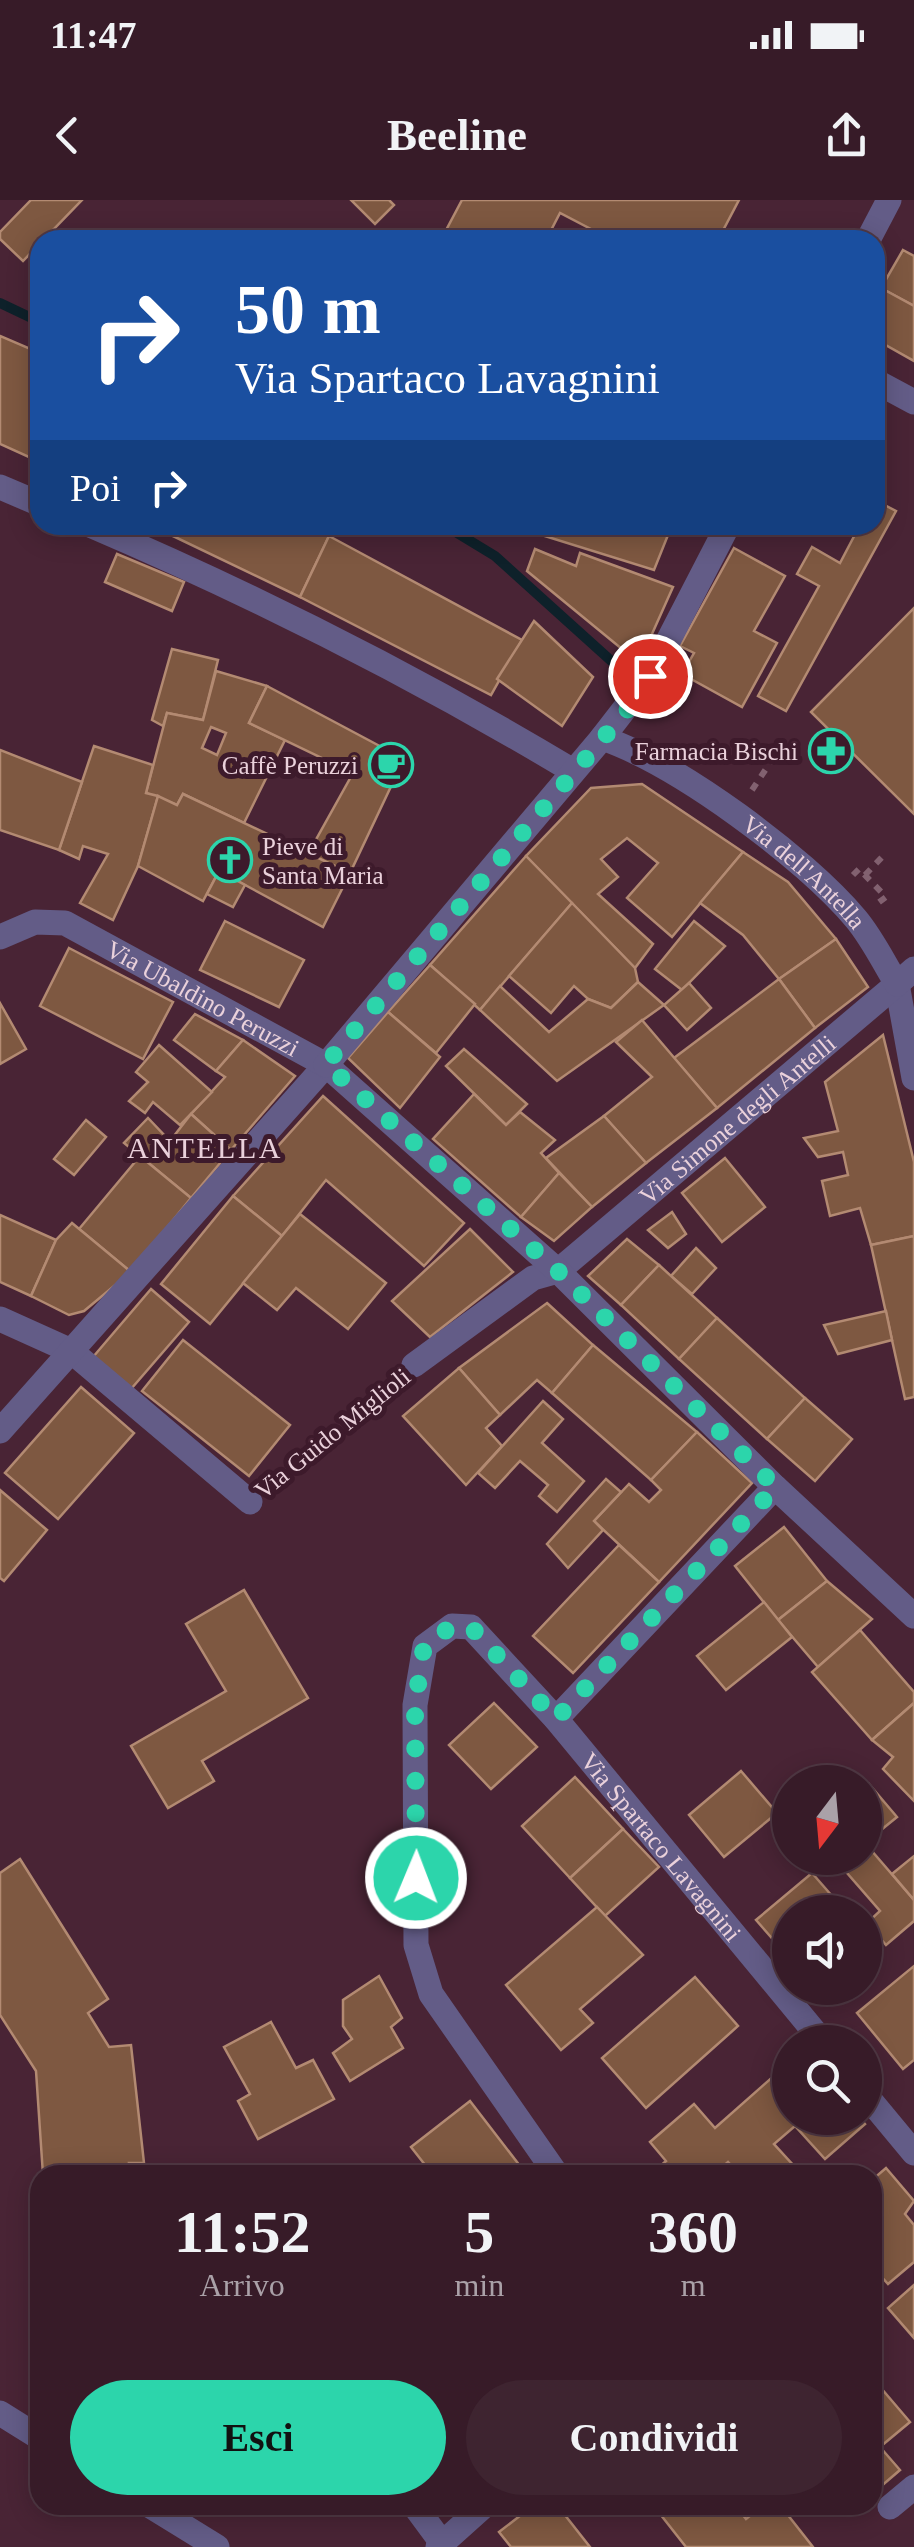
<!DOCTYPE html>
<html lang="it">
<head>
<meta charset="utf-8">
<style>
	:root { --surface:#371b28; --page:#3e2430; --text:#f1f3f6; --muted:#aaa1a8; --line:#513945; --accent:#2cd5ab }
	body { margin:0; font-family:"Times New Roman",serif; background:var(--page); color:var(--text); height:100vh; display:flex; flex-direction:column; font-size:38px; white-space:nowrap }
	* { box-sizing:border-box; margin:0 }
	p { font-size:32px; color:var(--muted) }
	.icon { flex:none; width:55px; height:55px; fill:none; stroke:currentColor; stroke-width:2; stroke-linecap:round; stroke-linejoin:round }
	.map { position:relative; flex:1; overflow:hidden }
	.side { position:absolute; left:30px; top:1965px; width:852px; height:350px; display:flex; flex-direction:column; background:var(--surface); border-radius:30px; box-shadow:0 5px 25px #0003,0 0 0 2px var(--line) }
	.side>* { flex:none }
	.guide { position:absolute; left:30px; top:30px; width:855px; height:305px; border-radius:30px; box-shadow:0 5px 25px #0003,0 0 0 2px var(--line); background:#1a4fa0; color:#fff; overflow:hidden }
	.needle { width:65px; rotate:196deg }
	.tools { position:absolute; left:772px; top:1565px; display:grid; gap:20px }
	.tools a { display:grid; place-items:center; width:110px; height:110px; border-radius:50%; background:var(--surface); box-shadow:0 5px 25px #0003,0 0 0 2px var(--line); font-size:50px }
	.pin { position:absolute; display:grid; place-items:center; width:85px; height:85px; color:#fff; margin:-42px; border:5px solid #fff; border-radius:50%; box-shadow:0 2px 10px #0007 }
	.me { position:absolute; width:110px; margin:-55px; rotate:1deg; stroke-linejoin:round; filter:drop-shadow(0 0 8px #0008) }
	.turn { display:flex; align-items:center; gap:35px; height:210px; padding:0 40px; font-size:45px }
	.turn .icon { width:130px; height:130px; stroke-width:2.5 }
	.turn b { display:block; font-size:70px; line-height:85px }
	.then { display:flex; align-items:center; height:95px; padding:0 40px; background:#0003; gap:20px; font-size:38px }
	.eta { display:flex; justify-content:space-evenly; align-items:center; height:170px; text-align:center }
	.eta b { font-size:60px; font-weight:600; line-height:70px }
	.primary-button { display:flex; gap:20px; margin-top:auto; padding:20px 40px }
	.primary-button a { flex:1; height:115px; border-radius:60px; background:var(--accent); color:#111; font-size:40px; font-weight:600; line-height:115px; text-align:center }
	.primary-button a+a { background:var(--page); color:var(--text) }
	.status { display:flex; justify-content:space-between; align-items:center; height:70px; padding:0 50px; background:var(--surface); direction:ltr }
	.status svg { height:28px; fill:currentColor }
	header { display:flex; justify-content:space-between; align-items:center; height:130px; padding:0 40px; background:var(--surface); font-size:45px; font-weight:600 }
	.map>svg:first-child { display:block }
</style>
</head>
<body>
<div class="status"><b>11:47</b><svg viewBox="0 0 49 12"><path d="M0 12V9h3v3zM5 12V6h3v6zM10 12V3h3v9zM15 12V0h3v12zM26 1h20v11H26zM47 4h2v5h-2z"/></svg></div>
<header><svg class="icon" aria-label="back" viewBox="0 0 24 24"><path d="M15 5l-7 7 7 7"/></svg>Beeline<svg class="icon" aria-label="share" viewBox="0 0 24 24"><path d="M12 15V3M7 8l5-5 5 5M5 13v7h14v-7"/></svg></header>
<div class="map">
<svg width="914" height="2347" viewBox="0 0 914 2347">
	<rect width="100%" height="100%" fill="#492435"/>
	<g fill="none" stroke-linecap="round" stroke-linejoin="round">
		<g stroke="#0e212a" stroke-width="10">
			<path d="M0,103L40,122"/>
			<path d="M444,325L495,356L628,476"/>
		</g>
	</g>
	<g fill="#7e5841" stroke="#b38a72" stroke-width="2.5" fill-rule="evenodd">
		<path d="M31,0H82L23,61L0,39V32Z"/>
		<path d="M351,0H389L394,5L375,24Z"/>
		<path d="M462,0H739L718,40H612L560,13L546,40H452L443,36Z"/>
		<path d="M903,50L914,56V106L881,88Z"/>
		<path d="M881,88L914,106V161L875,139V99Z"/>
		<path d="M0,136L40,153V262L0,244Z"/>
		<path d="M875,300L896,311L786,511L758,496L819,386L797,374L812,347L840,363L860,325H875Z"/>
		<path d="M150,325H306L329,336L300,397Z"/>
		<path d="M539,325H672L654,370L535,333Z"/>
		<path d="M329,336L522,440L491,495L300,397Z"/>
		<path d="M734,348L785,376L754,431L777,443L742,507L682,474L694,453L680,446Z"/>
		<path d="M535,349L576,366L580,353L673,387L639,463L527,371Z"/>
		<path d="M117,354L184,382L172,411L105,382Z"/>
		<path d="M914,408V614L811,512Z"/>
		<path d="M534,421L593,477L562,526L497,479Z"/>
		<path d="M172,449L218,460L203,520L167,513L163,526L152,520Z"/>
		<path d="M216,471L267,486L249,523L285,540L244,623L183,594L177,605L146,593L167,513L203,520ZM211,527L226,533L217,555L202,548Z"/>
		<path d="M267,486L404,559L350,673L308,654L353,573L249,523Z"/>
		<path d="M94,546L153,565L146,593L158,596L138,666L113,720L80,703L108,654L83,646L79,659L59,650Z"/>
		<path d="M0,550L82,582L59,650L0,630Z"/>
		<path d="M642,584L743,652L672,737L627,698L658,663L627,638L601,659L618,677L598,694L653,744L635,768L526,656L591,588Z"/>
		<path d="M183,594L350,673L323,727L219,671L203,701L138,666L158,596L177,605Z"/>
		<path d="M743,652L788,682L836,739L779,779L743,735L700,703Z"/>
		<path d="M526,656L572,703L480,810L430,765Z"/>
		<path d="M219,671L245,685L233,707L207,694Z"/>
		<path d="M572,703L635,768L638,782L611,808L588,799L574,786L551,813L509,776Z"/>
		<path d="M225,721L304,760L279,807L200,770Z"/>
		<path d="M694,721L725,746L682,790L655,769Z"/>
		<path d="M836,739L868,787L815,828L779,779Z"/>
		<path d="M69,748L173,802L143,859L40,806Z"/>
		<path d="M430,765L475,804L436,853L388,812Z"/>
		<path d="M779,779L815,828L717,908L674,858Z"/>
		<path d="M638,782L664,805L557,881L480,810L500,786L549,832L588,799L611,808Z"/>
		<path d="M689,783L711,808L687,830L664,805Z"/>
		<path d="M0,803L26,849L0,864Z"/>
		<path d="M388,812L440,857L400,908L348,858Z"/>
		<path d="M195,814L243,840L216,871L174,840Z"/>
		<path d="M642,820L717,908L646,963L604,916L652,877L616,842Z"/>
		<path d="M883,835L914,962V1036L871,1045L860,1008L830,1016L822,981L848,975L843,952L818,957L804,938L838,931L825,882Z"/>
		<path d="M243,840L295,876L231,950L191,914L225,877L216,871Z"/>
		<path d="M159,845L212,892L180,925L153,902L145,913L129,901L148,882L136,872Z"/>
		<path d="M464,849L527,904L506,925L446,866Z"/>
		<path d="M474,894L506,925L520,912L555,940L541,953L559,973L521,1017L433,939Z"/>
		<path d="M323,896L464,1023L424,1066L326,980L282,1036L233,996Z"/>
		<path d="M191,914L231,950L191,998L124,943L148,918L170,941Z"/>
		<path d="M604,916L646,963L592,1007L546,958Z"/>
		<path d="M86,920L106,937L74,975L54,959Z"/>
		<path d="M140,956L191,998L131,1072L79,1029Z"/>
		<path d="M725,958L765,1007L722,1042L682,993Z"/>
		<path d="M559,973L592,1007L554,1041L521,1017Z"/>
		<path d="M233,996L282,1036L210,1124L161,1084Z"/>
		<path d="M672,1012L686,1034L668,1048L648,1030Z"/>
		<path d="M300,1014L386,1083L348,1129L296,1088L277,1110L243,1083Z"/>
		<path d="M0,1015L56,1040L31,1096L0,1082Z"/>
		<path d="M72,1023L131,1072L84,1111L69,1115L31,1096L56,1040Z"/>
		<path d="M470,1029L513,1072L430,1137L392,1101Z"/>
		<path d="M914,1036V1197L905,1199L871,1045Z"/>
		<path d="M627,1039L659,1065L621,1105L588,1076Z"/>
		<path d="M696,1048L716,1068L692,1094L671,1076Z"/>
		<path d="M659,1065L717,1118L679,1159L621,1105Z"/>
		<path d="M151,1089L189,1122L131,1189L93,1157Z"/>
		<path d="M547,1103L593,1145L552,1193L537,1180L500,1215L459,1168Z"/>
		<path d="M886,1111L892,1140L838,1154L824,1125Z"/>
		<path d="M717,1118L805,1198L767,1239L679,1159Z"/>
		<path d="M183,1140L290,1225L249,1276L142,1191Z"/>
		<path d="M593,1145L697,1232L651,1280L552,1193Z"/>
		<path d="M459,1168L500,1215L486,1228L502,1246L466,1285L403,1216Z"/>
		<path d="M81,1187L134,1233L58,1319L5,1273Z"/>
		<path d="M805,1198L852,1239L815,1281L767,1239Z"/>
		<path d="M543,1201L563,1219L542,1243L584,1281L557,1312L539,1296L548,1285L520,1261L495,1288L478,1273Z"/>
		<path d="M697,1232L752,1283L659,1382L594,1321L629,1284L649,1302L661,1290L651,1280Z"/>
		<path d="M606,1279L621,1292L594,1321L603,1330L568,1368L547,1344Z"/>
		<path d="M0,1290L47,1330L4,1381L0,1378Z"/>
		<path d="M784,1327L827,1381L778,1420L735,1366Z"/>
		<path d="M619,1345L659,1382L573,1473L533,1436Z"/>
		<path d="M827,1381L872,1419L818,1467L778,1420Z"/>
		<path d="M244,1390L308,1498L202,1561L214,1581L168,1608L131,1546L226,1491L186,1424Z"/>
		<path d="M764,1402L792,1437L726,1490L697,1456Z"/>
		<path d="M860,1430L914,1492V1503L872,1540L812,1472Z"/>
		<path d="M494,1503L537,1547L491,1589L449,1545Z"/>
		<path d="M914,1503V1601L883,1569L893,1557L872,1540Z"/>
		<path d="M741,1571L777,1613L724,1657L689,1615Z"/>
		<path d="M575,1577L623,1629L570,1678L522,1626Z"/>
		<path d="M869,1584L897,1617L865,1643L914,1700V1721L886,1745L867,1723L880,1711L834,1658H865V1587Z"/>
		<path d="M623,1629L659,1667L605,1716L570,1678Z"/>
		<path d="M914,1656V1700L892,1674Z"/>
		<path d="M20,1659L108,1799L88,1813L109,1847L131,1845L144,1963H129L131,1975H43L36,1871L0,1815V1673Z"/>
		<path d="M812,1673L846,1712H790V1759L756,1720Z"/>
		<path d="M597,1707L643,1755L580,1809L593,1823L561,1850L506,1785Z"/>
		<path d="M914,1766V1860L903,1869L857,1813Z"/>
		<path d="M379,1776L402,1818L391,1827L403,1848L350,1881L333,1853L352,1839L343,1826V1800Z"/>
		<path d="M695,1777L738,1826L646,1908L602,1858Z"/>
		<path d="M271,1822L296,1868L313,1860L334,1899L258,1939L238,1901L250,1894L224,1847Z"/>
		<path d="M784,1867L790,1874V1918H860L865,1924L825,1959L795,1926L774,1944L794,1966L784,1975H740L728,1962L713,1975H650L666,1961L650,1942L694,1904L715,1928Z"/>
		<path d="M470,1901L527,1975H433L411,1947Z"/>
		<path d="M886,1968L914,2001L905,2014L914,2025V2062L888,2084L872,2066V1980Z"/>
		<path d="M914,2085V2138L888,2108Z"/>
		<path d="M881,2188L910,2222L880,2247L900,2270L872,2294V2196Z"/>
		<path d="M534,2305H557L590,2347H511L499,2332Z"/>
		<path d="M653,2305H735L746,2319L764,2305H780L813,2347H686Z"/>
	</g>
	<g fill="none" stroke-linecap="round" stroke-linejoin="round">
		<g stroke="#826170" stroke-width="6" stroke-dasharray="8 8" stroke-linecap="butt">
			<path d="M752,590L784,542"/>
			<path d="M853,675L859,669L886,697L878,703"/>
			<path d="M865,675L885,654"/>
			<path d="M270,1285L395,1181"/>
		</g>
		<g stroke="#635c87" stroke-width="25">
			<path d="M0,287L40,304"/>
			<path d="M90,325C256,396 418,478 573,571"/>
			<path d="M602,538L650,476L728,325"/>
			<path d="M897,784L914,878"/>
			<path d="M0,1119L71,1151L250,1302"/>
			<path id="s1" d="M414,1165L533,1078L558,1071L897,784"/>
			<path d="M0,1231L326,865"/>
			<path d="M556,1519L775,1287"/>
			<path d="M865,1894L914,1953"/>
			<path id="s2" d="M557,1975L431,1794L416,1745L415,1505L425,1446L452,1426L471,1427L556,1519L823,1842"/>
			<path d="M0,2213L40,2238"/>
			<path d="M149,2305L217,2347"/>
			<path d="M414,2305L442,2343"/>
			<path d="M890,2307L914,2287"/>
			<path d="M438,2347L485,2305"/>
		</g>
		<g stroke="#635c87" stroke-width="25">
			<path d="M868,40L889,0"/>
			<path d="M875,181L914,202"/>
			<path id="s3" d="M0,737L35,722L65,723L326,865L558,1071L775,1287L914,1416"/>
			<path id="s4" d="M326,865L602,538C678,564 804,657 856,719C872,738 884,763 897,784L914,769"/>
		</g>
	</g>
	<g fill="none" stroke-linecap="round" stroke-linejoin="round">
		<path stroke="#2cd5ab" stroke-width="18" stroke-dasharray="0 32.4" d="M416,1678L415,1505L424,1446L452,1426L471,1427L556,1519L776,1287L558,1071L326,864L628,509L650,476"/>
	</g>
	<defs>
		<symbol id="pharmacy-ring" viewBox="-11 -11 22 22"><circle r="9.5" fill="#3d1a2b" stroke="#2cd5ab" stroke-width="1.5"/><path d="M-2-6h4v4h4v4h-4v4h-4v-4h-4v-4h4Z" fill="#2cd5ab"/></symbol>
		<symbol id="cafe-ring" viewBox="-11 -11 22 22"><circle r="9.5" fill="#3d1a2b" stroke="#2cd5ab" stroke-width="1.5"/><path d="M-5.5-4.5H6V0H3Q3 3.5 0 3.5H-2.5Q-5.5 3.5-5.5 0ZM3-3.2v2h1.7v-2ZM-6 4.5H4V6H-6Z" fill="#2cd5ab"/></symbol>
		<symbol id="church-ring" viewBox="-11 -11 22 22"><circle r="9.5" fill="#3d1a2b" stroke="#2cd5ab" stroke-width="1.5"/><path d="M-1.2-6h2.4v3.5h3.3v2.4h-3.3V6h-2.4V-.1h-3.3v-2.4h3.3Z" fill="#2cd5ab"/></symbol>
	</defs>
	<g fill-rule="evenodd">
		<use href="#pharmacy-ring" x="806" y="526" width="50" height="50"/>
		<use href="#cafe-ring" x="366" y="540" width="50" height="50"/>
		<use href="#church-ring" x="205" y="635" width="50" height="50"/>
	</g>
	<g text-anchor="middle" stroke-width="10" stroke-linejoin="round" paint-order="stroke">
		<g font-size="25" fill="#ead1db" stroke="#3d1a2b" text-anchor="end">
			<text x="798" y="560">Farmacia Bischi</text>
			<text x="358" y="574">Caffè Peruzzi</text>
			<text x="262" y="655" text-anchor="start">Pieve di<tspan x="262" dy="29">Santa Maria</tspan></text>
		</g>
		<g font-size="25" fill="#ead1db" stroke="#3d1a2b">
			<text dy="9" stroke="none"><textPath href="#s4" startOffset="672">Via dell'Antella</textPath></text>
			<text dy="9" stroke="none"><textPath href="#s3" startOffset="225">Via Ubaldino Peruzzi</textPath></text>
			<text dy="9" stroke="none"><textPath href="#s1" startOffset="408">Via Simone degli Antelli</textPath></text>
			<text transform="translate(332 1233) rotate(-39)" y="9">Via Guido Miglioli</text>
			<text dy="9" stroke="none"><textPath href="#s2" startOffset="915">Via Spartaco Lavagnini</textPath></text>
		</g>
		<g font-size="30" letter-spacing="2.5" fill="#ead1db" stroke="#3d1a2b">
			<text x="205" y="958">ANTELLA</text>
		</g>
	</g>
</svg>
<div class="tools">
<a><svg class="needle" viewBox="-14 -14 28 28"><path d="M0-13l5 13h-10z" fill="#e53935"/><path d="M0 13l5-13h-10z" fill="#aaa1a8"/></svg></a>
<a><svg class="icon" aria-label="sound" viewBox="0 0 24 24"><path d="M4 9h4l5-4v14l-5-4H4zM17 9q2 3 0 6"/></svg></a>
<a><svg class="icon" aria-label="search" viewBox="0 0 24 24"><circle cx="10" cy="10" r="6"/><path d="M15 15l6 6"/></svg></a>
</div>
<div class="pin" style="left:650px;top:476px;background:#d93025"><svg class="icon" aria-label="arrive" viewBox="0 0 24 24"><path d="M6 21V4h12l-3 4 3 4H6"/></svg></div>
<svg class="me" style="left:416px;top:1678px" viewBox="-20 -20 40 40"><circle r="17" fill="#2cd5ab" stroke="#fff" stroke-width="3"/><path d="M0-11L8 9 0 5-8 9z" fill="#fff"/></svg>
<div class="guide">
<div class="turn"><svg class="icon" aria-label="right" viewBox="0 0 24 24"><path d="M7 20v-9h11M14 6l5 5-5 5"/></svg><div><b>50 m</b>Via Spartaco Lavagnini</div></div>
<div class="then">Poi<svg class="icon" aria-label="right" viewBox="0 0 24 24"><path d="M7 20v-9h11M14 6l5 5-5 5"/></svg></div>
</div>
<section class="side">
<div class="eta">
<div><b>11:52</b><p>Arrivo</p></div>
<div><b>5</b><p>min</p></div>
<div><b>360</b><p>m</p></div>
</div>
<div class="primary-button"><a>Esci</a><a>Condividi</a></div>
</section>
</div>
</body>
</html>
